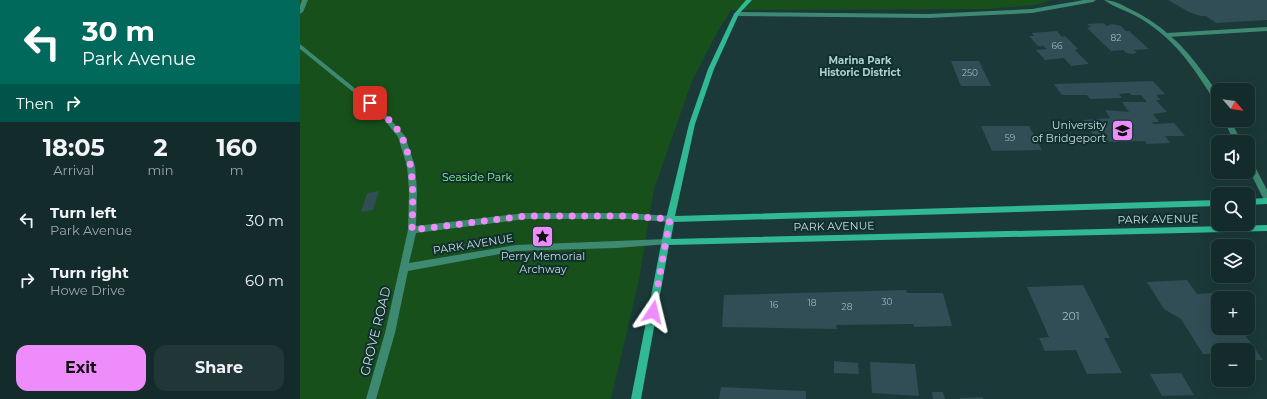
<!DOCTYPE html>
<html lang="en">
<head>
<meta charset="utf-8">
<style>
	:root { --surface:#142b2b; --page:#213737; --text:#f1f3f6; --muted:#9da7a9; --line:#334747; --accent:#ed8cfa }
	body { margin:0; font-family:Montserrat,sans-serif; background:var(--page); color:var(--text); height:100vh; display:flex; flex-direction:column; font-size:15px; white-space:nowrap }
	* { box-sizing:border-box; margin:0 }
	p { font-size:13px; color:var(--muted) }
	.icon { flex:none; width:22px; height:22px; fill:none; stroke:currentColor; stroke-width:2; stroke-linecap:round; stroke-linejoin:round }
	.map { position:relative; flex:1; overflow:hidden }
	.details { display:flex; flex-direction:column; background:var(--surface); width:300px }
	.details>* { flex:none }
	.guide { background:#00695c; color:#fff; overflow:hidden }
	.needle { width:26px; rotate:118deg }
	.controls { position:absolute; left:911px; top:83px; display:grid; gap:8px }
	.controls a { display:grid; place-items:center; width:44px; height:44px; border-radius:8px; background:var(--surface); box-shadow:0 4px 16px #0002,0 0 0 1px var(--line); font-size:20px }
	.pin { position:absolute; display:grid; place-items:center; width:34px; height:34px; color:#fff; margin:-17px; border-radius:8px; box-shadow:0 2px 6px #0006 }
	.me { position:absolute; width:44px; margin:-22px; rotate:10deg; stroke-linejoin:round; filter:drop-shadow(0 0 3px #0008) }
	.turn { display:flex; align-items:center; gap:14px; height:84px; padding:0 16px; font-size:18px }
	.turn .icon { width:52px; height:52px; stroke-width:2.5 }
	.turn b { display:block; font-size:28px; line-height:34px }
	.then { display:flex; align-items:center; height:38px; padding:0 16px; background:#0003; gap:8px; font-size:15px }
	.eta { display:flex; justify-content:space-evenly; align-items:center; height:68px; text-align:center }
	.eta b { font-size:24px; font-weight:700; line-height:28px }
	.button { display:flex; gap:8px; margin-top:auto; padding:8px 16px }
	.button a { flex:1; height:46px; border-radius:12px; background:var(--accent); color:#111; font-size:16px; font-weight:700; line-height:46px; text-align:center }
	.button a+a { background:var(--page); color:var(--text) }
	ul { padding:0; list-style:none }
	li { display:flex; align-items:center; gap:12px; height:60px; padding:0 16px }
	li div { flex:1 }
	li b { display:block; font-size:15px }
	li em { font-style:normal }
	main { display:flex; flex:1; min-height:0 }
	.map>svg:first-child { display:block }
</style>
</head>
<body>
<main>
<section class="details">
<div class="guide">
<div class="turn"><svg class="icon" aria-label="left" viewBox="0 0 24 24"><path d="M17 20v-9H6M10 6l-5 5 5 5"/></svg><div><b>30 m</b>Park Avenue</div></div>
<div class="then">Then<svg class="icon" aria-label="right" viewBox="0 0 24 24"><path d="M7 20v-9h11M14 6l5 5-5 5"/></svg></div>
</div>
<div class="eta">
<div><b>18:05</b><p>Arrival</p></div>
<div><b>2</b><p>min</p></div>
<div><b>160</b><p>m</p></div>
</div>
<ul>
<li><svg class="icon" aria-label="left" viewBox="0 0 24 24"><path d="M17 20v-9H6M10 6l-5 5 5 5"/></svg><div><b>Turn left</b><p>Park Avenue</p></div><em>30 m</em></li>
<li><svg class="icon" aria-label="right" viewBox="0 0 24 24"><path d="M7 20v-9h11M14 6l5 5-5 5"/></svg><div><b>Turn right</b><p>Howe Drive</p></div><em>60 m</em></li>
</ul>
<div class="button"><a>Exit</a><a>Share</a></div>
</section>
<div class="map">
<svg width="967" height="399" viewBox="0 0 967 399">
	<rect width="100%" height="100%" fill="#1b3939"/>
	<path fill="#17501b" d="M0,0H752L734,5L689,9L431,10L417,33L392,81L354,189L339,280L311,399H0Z"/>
	<g fill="#314d56">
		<path d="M868,0H967V20L916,23L906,16H900L889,12Z"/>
		<path d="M803,23L807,26L812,24L821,26L826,31H829L849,49L834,50L837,52L833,54L826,53L823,50L811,51L787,28L791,27L787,24Z"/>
		<path d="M757,31L762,37L765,36L778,49L775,50L789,64L771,66L764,58L745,60L736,50L747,49L743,46H738L729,36H734L732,33Z"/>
		<path d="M651,61H679L691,86H661Z"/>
		<path d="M853,81L865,94L856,95L861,100H856L867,112L853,114L859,122H852L854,124L874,123L885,136H865L870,143L847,144L845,141L809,142L808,141H798L783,120L810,118L805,110L829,112L822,102H847L841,95H831L829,93L819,94L822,98L790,99L787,95H762L754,84Z"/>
		<path d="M681,126H729L742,150L692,151Z"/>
		<path d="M79,191L73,210L61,212L67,193Z"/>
		<path d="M887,280L897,294L915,293L918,298V328H940L963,360H948V350H918V354H903L881,319L864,309L847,282Z"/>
		<path d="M783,285L810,338H804L822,373L787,374L776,350L745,351L739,338L749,337L727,287Z"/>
		<path d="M606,290L607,293H643L652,326L614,327L613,324L536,325L537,329L422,327L424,295Z"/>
		<path d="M534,361L558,363L559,374L534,373Z"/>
		<path d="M570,362L615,364L619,396L572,393Z"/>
		<path d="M881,373L894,395L862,396L850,374Z"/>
		<path d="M421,387L506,391V399H419Z"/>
		<path d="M632,392H643L645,399H633Z"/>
		<path d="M682,397L683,399H660V398Z"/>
	</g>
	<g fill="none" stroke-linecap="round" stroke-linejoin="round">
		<path fill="#3e8971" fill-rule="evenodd" d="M967,27V31L867,37L864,35L867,33Z"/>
		<g fill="#3e8971" fill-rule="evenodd">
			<path d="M2,0H8L3,12L0,14V6Z"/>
			<path d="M784,0H796L793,2L732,13L628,18L437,16L434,14L437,12L628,14L732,9Z"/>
			<path d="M804,0C813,0 820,4 828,8C859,22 884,45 904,74C911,83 918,92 918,104L916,103C894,69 878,42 843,20C831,12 815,8 804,0Z"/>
			<path d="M0,44L83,111L105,136L115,166L117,190L116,226L225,213H328L370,216L373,217L374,219L373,221L370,222L328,219H225L116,233L109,263L216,245L366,239L369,240L370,242L369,244L316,248L216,251L108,271L95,333L76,399H66L85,333L108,230L109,190L107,166L98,137L79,113L0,49Z"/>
			<path d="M924,120H930L942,142H934Z"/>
			<path d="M948,159L952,161L967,190V201L964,200L948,168Z"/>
		</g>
		<g fill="#30b993" fill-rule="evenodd">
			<path d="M446,0H452L439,14L414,69L395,124L375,216L918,200V206L374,222L371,239L967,225V231L369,245L341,399H331L366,219L389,124L408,69L434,14Z"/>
			<path d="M967,198V204L948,205V199Z"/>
		</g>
	</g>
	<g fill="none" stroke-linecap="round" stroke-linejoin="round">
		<path stroke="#ed8cfa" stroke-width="7" stroke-dasharray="0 12.6" d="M70,103C80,111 97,126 102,137C115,166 113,199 112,230L225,216H328L370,219L353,312"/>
	</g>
	<defs>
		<symbol id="university-square" viewBox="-11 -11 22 22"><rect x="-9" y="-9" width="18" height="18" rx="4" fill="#ed8cfa" stroke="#102f2f"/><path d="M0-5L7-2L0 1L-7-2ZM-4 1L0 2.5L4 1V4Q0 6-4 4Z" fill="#111"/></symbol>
		<symbol id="sight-square" viewBox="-11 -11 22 22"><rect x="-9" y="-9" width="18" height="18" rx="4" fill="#ed8cfa" stroke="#102f2f"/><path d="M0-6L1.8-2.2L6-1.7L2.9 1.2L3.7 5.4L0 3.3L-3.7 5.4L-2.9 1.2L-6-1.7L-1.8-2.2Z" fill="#111"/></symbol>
	</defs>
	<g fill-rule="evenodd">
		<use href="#university-square" x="810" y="118" width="25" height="25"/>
		<use href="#sight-square" x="230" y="224" width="25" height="25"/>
	</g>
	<g text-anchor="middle" stroke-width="4" stroke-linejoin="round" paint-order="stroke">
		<g font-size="9" fill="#a3b7b8">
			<text x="816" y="41">82</text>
			<text x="757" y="49">66</text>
			<text x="670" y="76">250</text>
			<text x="710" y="141">59</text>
			<text x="587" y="305">30</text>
			<text x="512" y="306">18</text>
			<text x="474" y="308">16</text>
			<text x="547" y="310">28</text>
		</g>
		<g font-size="10" font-weight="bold" fill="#aed0cf" stroke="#102f2f">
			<text x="560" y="64">Marina Park<tspan x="560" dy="12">Historic District</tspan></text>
		</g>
		<g font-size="11" fill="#c9dad9" stroke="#102f2f" text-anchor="end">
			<text x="806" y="129">University<tspan x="806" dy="13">of Bridgeport</tspan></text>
			<text x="243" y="260" text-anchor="middle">Perry Memorial<tspan x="243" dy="13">Archway</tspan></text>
		</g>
		<g font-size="11" fill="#91f191" stroke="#102f2f">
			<text x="177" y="181">Seaside Park</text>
		</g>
		<g font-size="11" fill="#c9dad9" stroke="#102f2f">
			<text transform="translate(858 219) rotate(-1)" y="4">PARK AVENUE</text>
			<text transform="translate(534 226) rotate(-1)" y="4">PARK AVENUE</text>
			<text transform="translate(173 244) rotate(-9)" y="4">PARK AVENUE</text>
		</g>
		<g font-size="11" fill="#a3b7b8">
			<text x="771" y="320">201</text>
		</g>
		<g font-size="13" fill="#c9dad9" stroke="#102f2f">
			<text transform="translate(75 331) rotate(-76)" y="5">GROVE ROAD</text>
		</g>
	</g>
</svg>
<div class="controls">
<a><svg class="needle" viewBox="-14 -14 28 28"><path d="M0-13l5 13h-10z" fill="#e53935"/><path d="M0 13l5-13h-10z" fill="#9da7a9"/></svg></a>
<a><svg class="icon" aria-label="sound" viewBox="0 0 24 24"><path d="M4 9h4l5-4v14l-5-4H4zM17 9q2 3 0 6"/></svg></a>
<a><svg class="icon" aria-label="search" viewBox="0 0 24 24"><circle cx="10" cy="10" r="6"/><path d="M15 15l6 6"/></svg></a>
<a><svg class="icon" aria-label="layers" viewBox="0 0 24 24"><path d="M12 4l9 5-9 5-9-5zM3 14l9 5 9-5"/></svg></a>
<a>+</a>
<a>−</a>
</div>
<div class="pin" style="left:70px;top:103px;background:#d93025"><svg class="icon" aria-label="arrive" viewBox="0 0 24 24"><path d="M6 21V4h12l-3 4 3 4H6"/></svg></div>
<svg class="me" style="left:353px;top:312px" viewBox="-20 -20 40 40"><path d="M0-17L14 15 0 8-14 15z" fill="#ed8cfa" stroke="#fff" stroke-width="4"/></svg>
</div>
</main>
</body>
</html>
